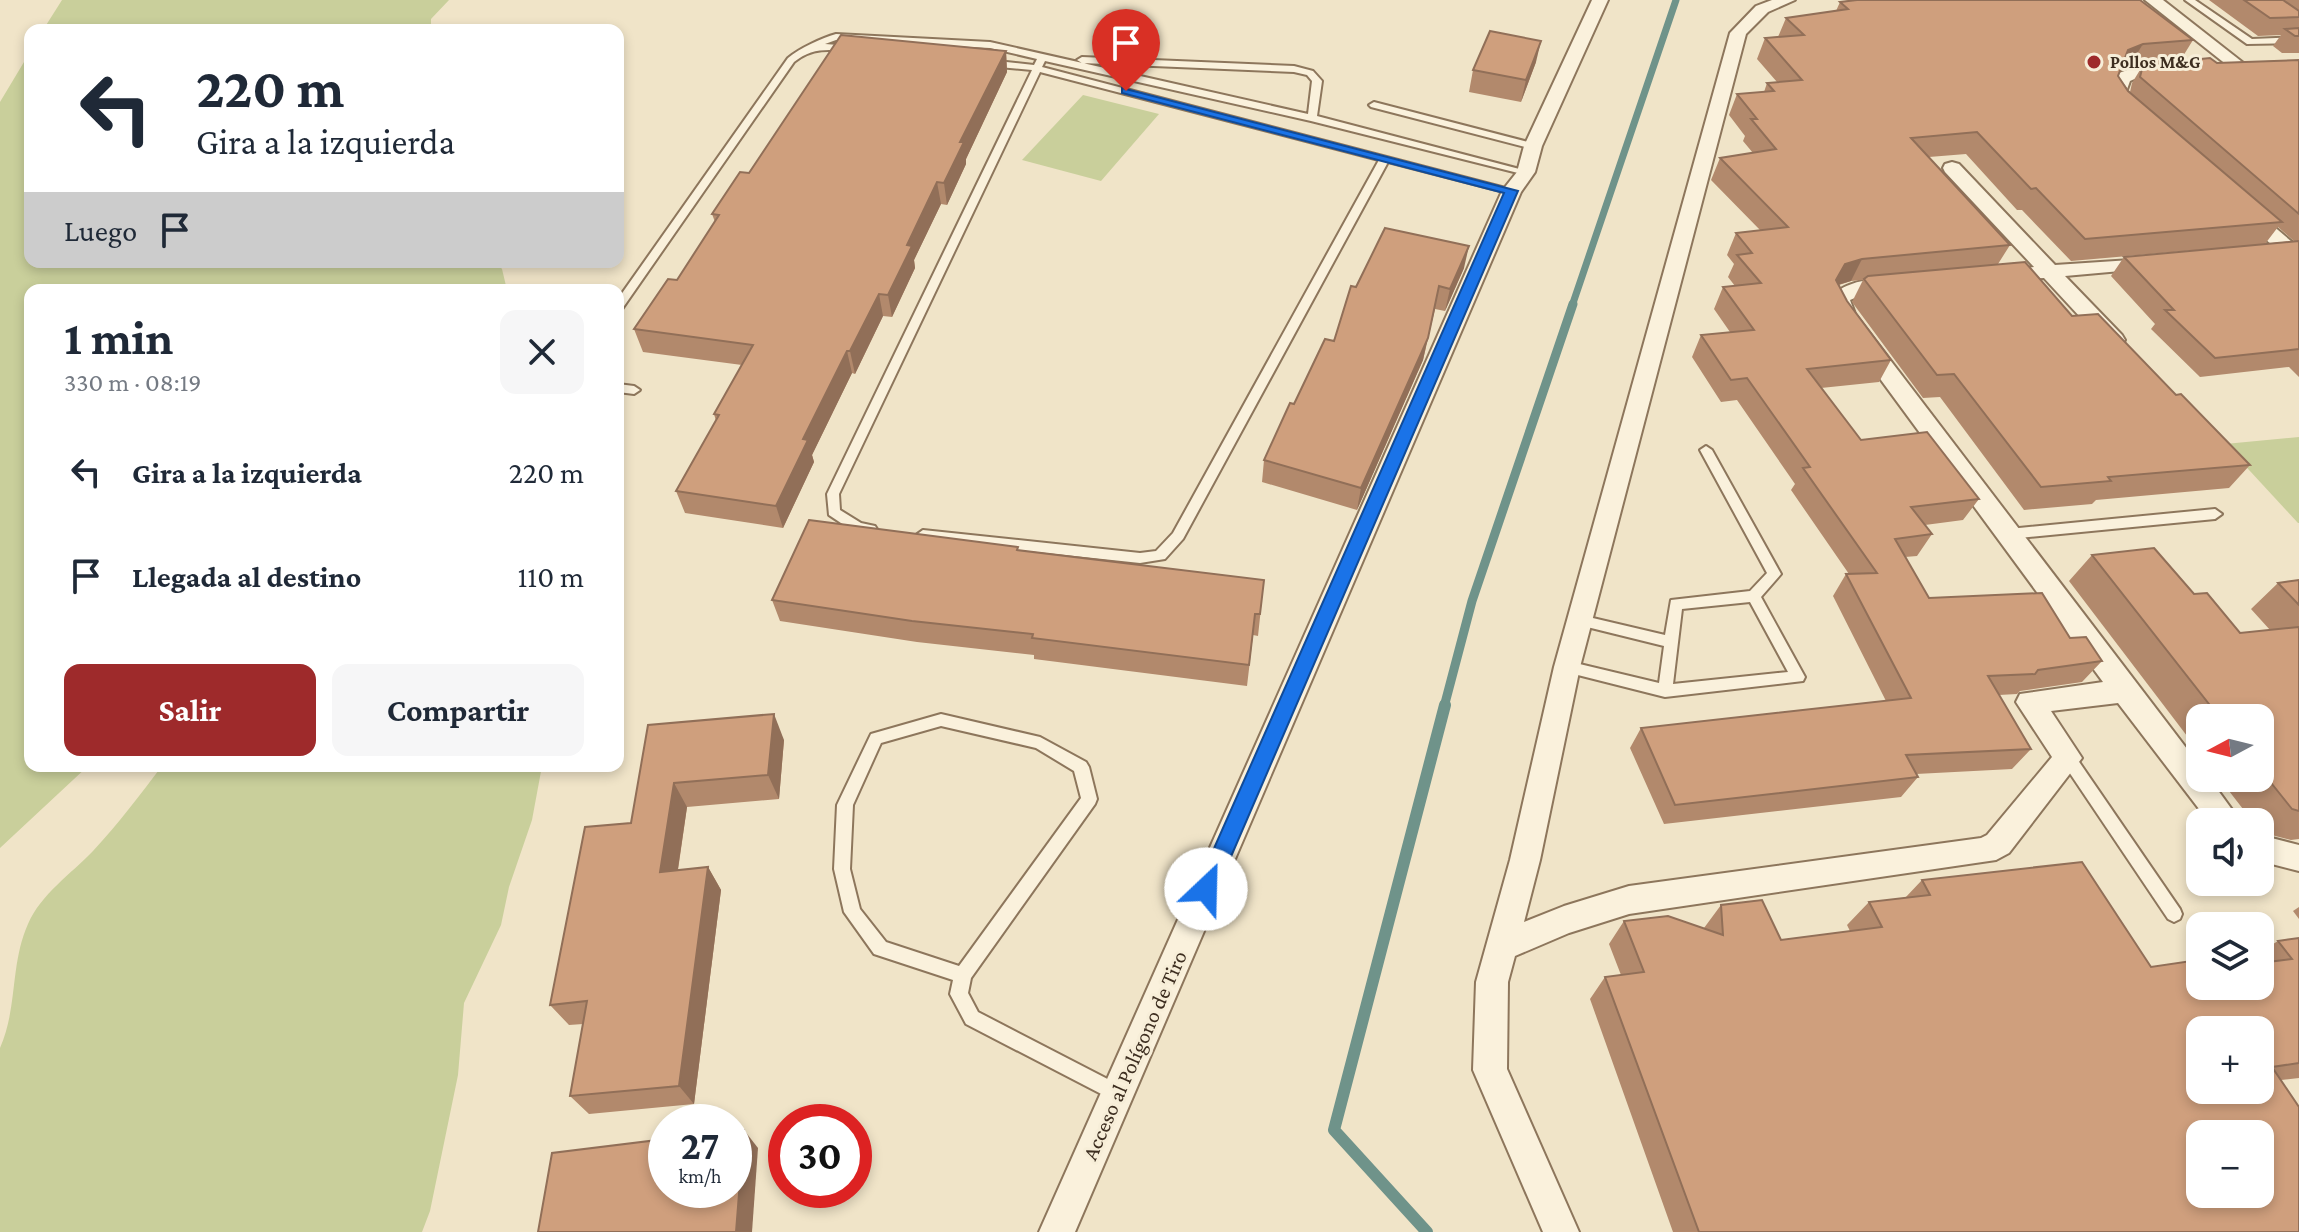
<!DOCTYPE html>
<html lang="es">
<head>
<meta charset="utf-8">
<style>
	:root { --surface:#fff; --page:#f6f6f7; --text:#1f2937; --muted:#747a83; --accent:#9e2a2b }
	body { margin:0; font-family:"Crimson Pro",serif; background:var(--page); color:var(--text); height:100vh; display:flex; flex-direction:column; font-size:30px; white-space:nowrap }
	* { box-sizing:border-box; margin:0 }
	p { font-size:26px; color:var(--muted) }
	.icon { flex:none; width:44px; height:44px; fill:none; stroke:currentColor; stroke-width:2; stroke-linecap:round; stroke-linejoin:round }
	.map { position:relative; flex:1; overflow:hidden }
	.panel { position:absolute; left:24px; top:284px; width:600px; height:488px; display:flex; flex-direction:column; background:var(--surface); border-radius:16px; box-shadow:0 4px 12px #0003 }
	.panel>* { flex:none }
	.guide { position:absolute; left:24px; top:24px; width:600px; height:244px; border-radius:16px; box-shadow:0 4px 12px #0003; background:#fff; color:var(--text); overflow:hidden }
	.needle { width:52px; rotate:263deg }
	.fabs { position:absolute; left:2186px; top:704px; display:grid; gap:16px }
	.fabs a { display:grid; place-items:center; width:88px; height:88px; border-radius:16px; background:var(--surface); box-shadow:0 4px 12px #0003; font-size:40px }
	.speed { position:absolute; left:648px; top:1104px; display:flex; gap:16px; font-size:40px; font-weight:700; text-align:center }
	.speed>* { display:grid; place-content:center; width:104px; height:104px; border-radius:50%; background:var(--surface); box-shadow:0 4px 12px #0003; line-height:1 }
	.speed small { font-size:20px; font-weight:400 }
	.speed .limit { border:12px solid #d22; background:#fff; color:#111 }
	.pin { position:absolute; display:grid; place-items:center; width:68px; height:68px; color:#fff; margin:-82px -34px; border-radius:50% 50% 50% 0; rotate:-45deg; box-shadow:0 0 8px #0007 }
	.pin .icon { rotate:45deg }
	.me { position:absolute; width:88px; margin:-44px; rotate:24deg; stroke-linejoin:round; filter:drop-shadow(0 0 6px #0008) }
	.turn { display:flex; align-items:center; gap:28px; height:168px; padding:0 40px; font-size:36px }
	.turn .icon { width:104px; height:104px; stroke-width:2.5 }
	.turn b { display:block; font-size:56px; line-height:68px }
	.then { display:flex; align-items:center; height:76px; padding:0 40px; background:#0003; gap:16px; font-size:30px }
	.round { display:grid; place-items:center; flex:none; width:84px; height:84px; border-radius:16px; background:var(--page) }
	.overview { display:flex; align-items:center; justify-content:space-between; height:136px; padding:0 40px }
	h1 { font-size:48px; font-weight:700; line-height:60px }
	.action { display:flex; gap:16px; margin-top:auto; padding:16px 40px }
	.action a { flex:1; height:92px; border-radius:16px; background:var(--accent); color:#fff; font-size:32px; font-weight:700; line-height:92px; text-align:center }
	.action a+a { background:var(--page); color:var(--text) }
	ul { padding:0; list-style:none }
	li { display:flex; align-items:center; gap:24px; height:104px; padding:0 40px }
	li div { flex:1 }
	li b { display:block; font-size:30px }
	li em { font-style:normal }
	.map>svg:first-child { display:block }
</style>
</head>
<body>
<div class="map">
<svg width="2299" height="1232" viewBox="0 0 2299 1232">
	<rect width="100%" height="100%" fill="#f0e4c8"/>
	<g fill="#c9cf9b">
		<path d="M62,0H449L431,19V30H43Z"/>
		<path d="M30,52V262H496L502,269L507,290H30V766H88L0,848V102Z"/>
		<path d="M1083,95L1159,114L1101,181L1022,160Z"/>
		<path d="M2299,437V523H2298L2225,444Z"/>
		<path d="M162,766H542L532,820L509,887L501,925L464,1003L458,1075L430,1211L422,1232H0V1048C18,1007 10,964 28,924C41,894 71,874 93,851C118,824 140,795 162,766Z"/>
	</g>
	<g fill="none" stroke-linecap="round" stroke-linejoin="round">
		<path stroke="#6f938a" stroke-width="7" d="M1572,306L1676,0"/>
		<path stroke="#6f938a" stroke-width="9" d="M1444,707L1472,601L1573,304"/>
		<path stroke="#6f938a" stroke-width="12" d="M1427,1232L1334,1130L1445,705"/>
		<defs>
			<g id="service">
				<path d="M2185,0H2195L2252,39L2299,37V43L2247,44Z"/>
				<path d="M836,34L990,42L1308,114L1312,81L1307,75L1294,72L1082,63L1077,60L1082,57L1294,66L1313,71L1322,81L1317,116L1531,172L1526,175L1311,121L1045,61L1042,67L1517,191L1512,194L1388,162L1183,539L1165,559L1140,563L923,540L916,535L923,530L1140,553L1156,551L1173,533L1379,160L1040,72L839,494L840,510L861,523L875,526L877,529L870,534L853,531L829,515L827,494L1032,70L988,66L983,63L988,60L1034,65L1037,59L990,48L836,40L825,44L852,46L856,49L852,52C830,49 812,47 794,62L622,309L618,311V299L788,58C800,48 822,38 836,34Z"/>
				<path d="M1374,102L1536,144L1538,146L1533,149L1371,107L1369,105Z"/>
				<path d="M618,384L634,386L640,390L634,394L618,392Z"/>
				<path d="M1706,446L1712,450L1781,574L1761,597L1805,677L1803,681L1665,697L1562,671L1560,667L1562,663L1567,661L1659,683L1664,646L1575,624L1573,620L1575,616L1580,615L1665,635L1671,600L1750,591L1767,573L1700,450ZM1750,602L1788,672L1673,684L1682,609Z"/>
				<path d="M2215,509L2222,514L2215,519L2009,539L2002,534L2009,529Z"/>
				<path d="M941,714L1040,737L1086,762L1089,767L1097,799L1095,804L971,978L968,993L978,1012L1123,1087L1126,1093L1123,1099L1117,1102L1111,1099L966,1024L950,994L953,980L874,954L844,912L834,869L837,805L871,734ZM941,726L1036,748L1074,771L1081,798L959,966L886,942L860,909L850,869L853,805L881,743Z"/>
				<path d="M2068,752L2073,753L2180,909L2182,914L2180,919L2174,922L2168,919L2063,763L2060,758L2063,753Z"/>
			</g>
			<g id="minor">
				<path d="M1592,0H1608L1542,146L1535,172L1521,192L1075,1232H1039L1502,191L1517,172L1524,146Z"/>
				<path d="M1772,0H1795L1768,12L1746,34L1580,667L1540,860L1524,922L1564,906L1629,886L1981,838L1987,835L2052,757L2016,702L2020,694L2103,682L1834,316L1828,301C1842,281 1875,276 1898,282L1901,286L1898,290L1862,295L1850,300L1855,314L2200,766V778H2209L2241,822H2209L2118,703L2051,711L2082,758L2009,853L1996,860L1629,914L1569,933L1515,956L1508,982L1507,1069L1579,1232H1543L1473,1070L1476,982L1510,860L1554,667L1730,33L1756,6Z"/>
				<path d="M2145,0H2163L2246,65L2244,69H2232Z"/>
				<path d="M2173,65L2182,70L2179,74L2139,77L2130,81L2125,95L2136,109L2133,113H2121L2107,96L2116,74L2136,67Z"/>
				<path d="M1952,162L1959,164L2055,265L2161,258L2164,262L2154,268L2065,276L2122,335L2125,340L2122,345H2106L2044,278L1991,280L1988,276L1991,272L2034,267L1945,172L1943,168L1945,164Z"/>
				<path d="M2244,205L2251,207L2299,248V264L2292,262L2237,215L2234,211L2237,207Z"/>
				<path d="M2260,835L2299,845V871L2260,861Z"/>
			</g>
		</defs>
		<use href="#service" stroke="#8d765c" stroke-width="4"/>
		<use href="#minor" stroke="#8d765c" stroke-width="4"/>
		<use href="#service" fill="#faf1dc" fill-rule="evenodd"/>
		<use href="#minor" fill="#faf1dc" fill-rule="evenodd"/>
	</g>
	<g fill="#b2896c">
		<path d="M1850,0H2140L2193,40L2180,61L2130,65L2120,69L2118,76L2130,92L2132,83L2143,65L2299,60V377L2289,367L2200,377L2151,329L2155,324L2111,276L2124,257L2294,241L2278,227L2265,244L2071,261L2022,210H2017L1966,154L1929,157L2010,245L1998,264L2072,316L2176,395L2250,465L2229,488L2096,500L2092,504L2024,510L1940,397L1923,398L1852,302L1863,280L1851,281L1839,285L1847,301L1891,360L1879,382L1821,388L1861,440L1979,499L1963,520L1925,525L1932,534L1917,556L1905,557L1929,598L2070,638L2102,661L2082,682L2020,691L2017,694L1999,695L2031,749L2012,769L1916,774L1918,777L1901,797L1664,824L1630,748L1641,728L1886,701L1833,596L1846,574H1849L1791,490L1795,484L1737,400L1721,402L1692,357L1701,335L1730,332L1714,309L1723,287L1735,286L1728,277L1734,264L1727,255L1736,233L1760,230L1711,180L1720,158L1753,153L1743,141L1745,136L1729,115L1737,94L1764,92L1767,83L1777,82L1757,59L1765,38L1778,37L1786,18L1836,11L1840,2Z"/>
		<path d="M2209,0H2299V53H2282L2273,46L2281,35L2258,36Z"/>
		<path d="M1006,51L1007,72L966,159V164L947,205L941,204L914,260L915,268L892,317L883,316L855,374L852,373L812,455L814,462L783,528L685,513L676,491L716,421L714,414L742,365L643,352L634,329L677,280L715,222L712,214L749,173Z"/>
		<path d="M1536,62L1521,102L1469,92L1473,70Z"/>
		<path d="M1464,268L1445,311L1435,309L1423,360L1357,510L1262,482L1264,460L1294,404L1334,341L1356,287Z"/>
		<path d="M1018,547V550L1264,580L1258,636L1253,635L1247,686L1034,659V655L917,642L780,621L772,600Z"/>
		<path d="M2092,555L2194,594L2240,633L2270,630L2251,609L2278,583L2299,580V839L2291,840L2260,832V822H2253L2219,778H2260V718H2200V753L2069,581Z"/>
		<path d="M648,725L784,740L779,799L687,807L678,870L708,867L721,890L694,1104L589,1114L570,1096L583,1024L569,1025L550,1005L631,823Z"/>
		<path d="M1922,880L2200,986H2260V952L2278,941L2299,938V1078L2281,1080L2299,1232H1673L1590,999L1605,977L1621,975L1609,944L1624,921L1704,928L1721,905L1781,940L1850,931L1847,925L1869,902L1905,898Z"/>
		<path d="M2299,907V919L2293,911Z"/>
	</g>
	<g fill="#916f58">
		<path d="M1541,41L1536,62L1521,102L1526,80Z"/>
		<path d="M2143,44L2130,65L2115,71L2128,50Z"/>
		<path d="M1006,51L1007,72L966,159V164L947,205L944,183L960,142Z"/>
		<path d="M937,182L941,204L914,260L915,268L892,317L888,295L907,245Z"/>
		<path d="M1469,246L1464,268L1445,311L1450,289Z"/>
		<path d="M1862,259L1851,281L1834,286L1825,302L1845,264Z"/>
		<path d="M1439,286L1423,360L1357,510L1361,488Z"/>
		<path d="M879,294L883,316L855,374L850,351Z"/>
		<path d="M847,351L852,373L812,455L814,462L783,528L776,506L803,439Z"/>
		<path d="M774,714L784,740L779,799L768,775Z"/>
		<path d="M674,783L687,807L674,895L660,872Z"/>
		<path d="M708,867L721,890L694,1104L679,1086Z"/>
		<path d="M744,1130L758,1148L752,1232H736Z"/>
	</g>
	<g fill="#cf9f7d" stroke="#916f58" stroke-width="2" fill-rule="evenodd">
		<path d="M1857,0H2140L2193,40L2143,44L2128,50L2118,76L2128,91L2282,222L2085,239L2036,188L2031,189L1977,132L1911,138L2010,245L1862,259L1845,264L1836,280L1847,301L1891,360L1807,369L1861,440L1927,432L1979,499L1911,507L1932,534L1895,539L1929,598L2042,593L2070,638L2086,637L2102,661L2038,670L2035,674L1988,676L2031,749L1906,755L1918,777L1675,805L1641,728L1911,698L1846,574L1877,573L1803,468L1810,467L1747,378L1731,380L1701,335L1754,330L1723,287L1761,283L1737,255L1752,253L1736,233L1788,227L1720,158L1776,149L1751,119H1757L1737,94L1774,91L1767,83L1802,80L1765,38L1804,35L1786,18L1848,9L1840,2Z"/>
		<path d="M2244,0H2283L2299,11V17L2270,18Z"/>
		<path d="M2299,28V36H2295L2285,29Z"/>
		<path d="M1490,31L1541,41L1526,80L1473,70Z"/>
		<path d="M841,35L1006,51L960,142H964L944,183L937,182L907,245L912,246L888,295L879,294L850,351H847L803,439L808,440L776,506L676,491L719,415L714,414L753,345L634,329L668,279L677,280L719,215L712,214L740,172L749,173Z"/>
		<path d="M2210,58L2217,63L2299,60V214L2140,77L2143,65Z"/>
		<path d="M1385,228L1469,246L1450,289L1439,286L1428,338L1361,488L1264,460L1290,403L1294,404L1325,339L1334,341L1351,286L1356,287Z"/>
		<path d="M2299,241V349L2215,358L2165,310H2174L2124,257Z"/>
		<path d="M2025,262L2072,316L2098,314L2176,395L2181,394L2250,465L2108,477L2111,481L2041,487L1954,374L1937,375L1864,279L1868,276Z"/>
		<path d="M809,520L1018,547L1017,550L1264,580L1260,614H1255L1249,665L1032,638L1033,634L912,621L772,600Z"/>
		<path d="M2154,548L2194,594L2207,593L2240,633L2299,627V811L2292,809L2260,769V718H2220L2092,555Z"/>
		<path d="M2299,580V605L2278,583Z"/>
		<path d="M774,714L768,775L674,783L660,872L708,867L679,1086L570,1096L587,1001L550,1005L585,827L631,823L648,725Z"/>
		<path d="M2082,862L2151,967L2198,960L2200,963V986H2260V963L2292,959L2278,941L2299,938V1063L2272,1067L2299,1107V1232H1699L1605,977L1644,972L1624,921L1668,916L1723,935L1721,905L1762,900L1781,940L1882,927L1869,902L1930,895L1922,880ZM2200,1030H2260V1090H2200ZM2200,1134H2260V1194H2200Z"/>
		<path d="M744,1130L736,1232H538L552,1153L666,1139V1190H734V1131Z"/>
	</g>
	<path fill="#1a73e8" stroke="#114b97" stroke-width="2" d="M1122,88L1518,191L1217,889L1214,896L1206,899L1199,896L1196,889L1504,193L1122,93Z"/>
	<circle fill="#9e2a2b" stroke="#f7eed8" stroke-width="3" cx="2094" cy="62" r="8"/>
	<g text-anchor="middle" stroke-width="6" stroke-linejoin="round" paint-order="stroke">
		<g font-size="18" font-weight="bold" fill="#3d2e20" stroke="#f7eed8" text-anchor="start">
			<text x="2110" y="68">Pollos M&amp;G</text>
		</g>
		<g font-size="22" fill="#3d2e20" stroke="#f7eed8">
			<text transform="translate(1134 1055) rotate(-66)" y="8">Acceso al Polígono de Tiro</text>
		</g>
	</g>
</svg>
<div class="fabs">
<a><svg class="needle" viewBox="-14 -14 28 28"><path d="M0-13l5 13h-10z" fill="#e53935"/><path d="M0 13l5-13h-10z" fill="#747a83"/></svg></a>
<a><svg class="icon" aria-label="sound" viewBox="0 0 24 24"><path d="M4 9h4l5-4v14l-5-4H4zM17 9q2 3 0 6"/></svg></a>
<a><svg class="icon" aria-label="layers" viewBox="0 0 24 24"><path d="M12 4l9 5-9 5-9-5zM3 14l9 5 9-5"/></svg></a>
<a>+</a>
<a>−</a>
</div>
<div class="speed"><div>27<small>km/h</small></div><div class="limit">30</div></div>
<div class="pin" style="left:1126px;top:91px;background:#d93025"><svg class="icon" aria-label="arrive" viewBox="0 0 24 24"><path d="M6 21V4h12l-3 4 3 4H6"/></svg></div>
<svg class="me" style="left:1206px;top:889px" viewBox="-20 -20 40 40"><circle r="19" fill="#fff"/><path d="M0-13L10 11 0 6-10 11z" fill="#1a73e8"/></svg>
<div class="guide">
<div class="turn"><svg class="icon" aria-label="left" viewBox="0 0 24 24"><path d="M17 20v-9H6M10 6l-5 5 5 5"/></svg><div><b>220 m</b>Gira a la izquierda</div></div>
<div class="then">Luego<svg class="icon" aria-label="arrive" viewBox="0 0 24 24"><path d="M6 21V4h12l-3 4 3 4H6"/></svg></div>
</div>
<section class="panel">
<div class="overview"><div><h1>1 min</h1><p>330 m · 08:19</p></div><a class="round"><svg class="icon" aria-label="close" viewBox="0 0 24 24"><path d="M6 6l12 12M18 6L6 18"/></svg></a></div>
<ul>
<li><svg class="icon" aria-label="left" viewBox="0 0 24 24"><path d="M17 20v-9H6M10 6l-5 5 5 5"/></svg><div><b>Gira a la izquierda</b></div><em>220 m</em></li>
<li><svg class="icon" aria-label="arrive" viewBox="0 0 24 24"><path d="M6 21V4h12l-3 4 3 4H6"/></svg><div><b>Llegada al destino</b></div><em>110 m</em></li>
</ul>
<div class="action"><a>Salir</a><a>Compartir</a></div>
</section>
</div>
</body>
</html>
